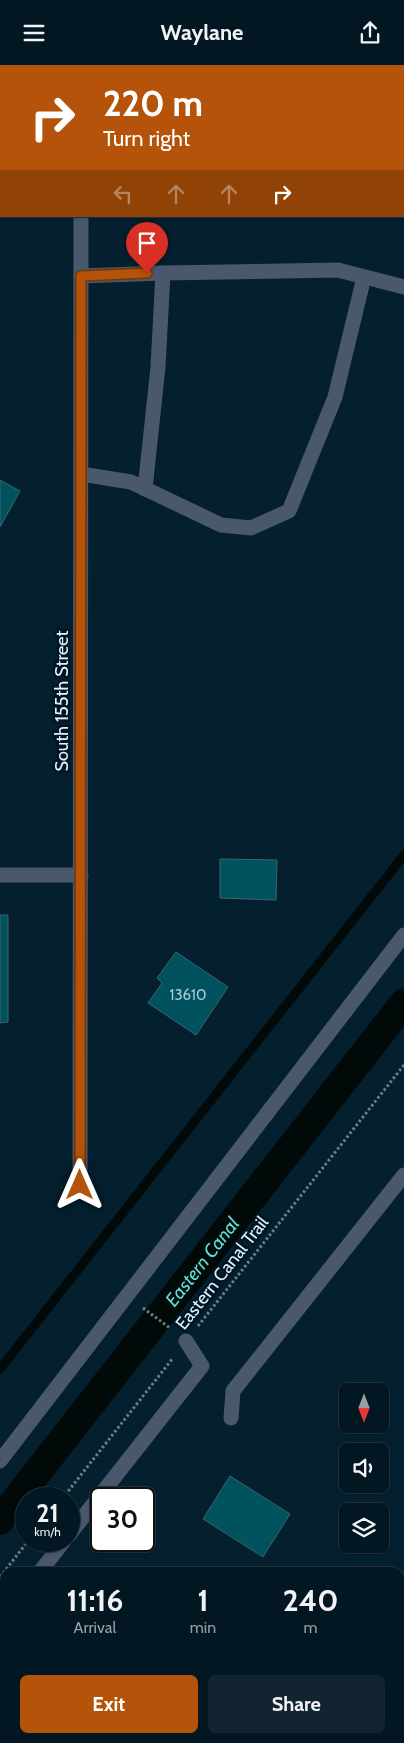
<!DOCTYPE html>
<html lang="en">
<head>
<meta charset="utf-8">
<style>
	:root { --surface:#031722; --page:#11242f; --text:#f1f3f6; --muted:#979fa5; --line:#243640; --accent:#b45309 }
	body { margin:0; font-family:Cabin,sans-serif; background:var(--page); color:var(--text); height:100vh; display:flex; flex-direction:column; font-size:19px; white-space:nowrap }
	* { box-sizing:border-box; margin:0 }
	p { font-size:16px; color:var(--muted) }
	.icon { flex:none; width:28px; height:28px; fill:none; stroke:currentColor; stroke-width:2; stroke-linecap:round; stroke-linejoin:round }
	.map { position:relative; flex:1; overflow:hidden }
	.sheet { position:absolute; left:0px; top:1502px; width:405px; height:176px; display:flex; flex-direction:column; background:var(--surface); border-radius:15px 15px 0 0; box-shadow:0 1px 4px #0004,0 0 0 1px var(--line) }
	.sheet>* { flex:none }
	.banner { position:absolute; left:0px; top:0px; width:405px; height:152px; box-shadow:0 1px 4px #0004,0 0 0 1px var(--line); background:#b45309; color:#fff; overflow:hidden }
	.needle { width:32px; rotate:180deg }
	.controls { position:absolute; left:339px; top:1318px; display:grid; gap:10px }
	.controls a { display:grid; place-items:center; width:50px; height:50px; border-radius:8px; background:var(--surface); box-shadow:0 1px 4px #0004,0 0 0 1px var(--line); font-size:25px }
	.speed { position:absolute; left:15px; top:1422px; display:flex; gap:10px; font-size:25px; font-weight:700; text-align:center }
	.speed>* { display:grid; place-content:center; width:65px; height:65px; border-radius:50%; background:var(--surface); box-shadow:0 1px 4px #0004,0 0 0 1px var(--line); line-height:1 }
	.speed small { font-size:12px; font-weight:400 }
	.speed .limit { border:2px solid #111; border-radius:8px; background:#fff; color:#111 }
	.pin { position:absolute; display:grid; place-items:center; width:42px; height:42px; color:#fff; margin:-51px -21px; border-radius:50% 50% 50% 0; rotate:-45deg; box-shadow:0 0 5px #0007 }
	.pin .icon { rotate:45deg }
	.me { position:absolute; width:55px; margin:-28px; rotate:0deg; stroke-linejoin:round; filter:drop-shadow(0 0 4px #0008) }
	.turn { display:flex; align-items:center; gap:18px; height:105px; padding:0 20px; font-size:22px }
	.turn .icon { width:65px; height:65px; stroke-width:2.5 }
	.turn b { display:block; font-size:35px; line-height:42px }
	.lanes { display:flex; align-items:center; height:48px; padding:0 20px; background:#0003; justify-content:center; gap:25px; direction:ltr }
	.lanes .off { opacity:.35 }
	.eta { display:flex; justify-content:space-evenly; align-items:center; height:85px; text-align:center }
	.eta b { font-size:30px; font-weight:700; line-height:35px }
	.cta { display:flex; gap:10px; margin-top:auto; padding:10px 20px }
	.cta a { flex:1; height:58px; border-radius:8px; background:var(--accent); color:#fff; font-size:20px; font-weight:700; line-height:58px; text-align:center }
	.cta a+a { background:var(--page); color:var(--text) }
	header { display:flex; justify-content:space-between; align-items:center; height:65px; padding:0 20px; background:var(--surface); font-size:22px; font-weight:700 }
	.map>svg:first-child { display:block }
</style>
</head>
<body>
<header><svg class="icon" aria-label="menu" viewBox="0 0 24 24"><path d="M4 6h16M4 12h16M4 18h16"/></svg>Waylane<svg class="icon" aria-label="share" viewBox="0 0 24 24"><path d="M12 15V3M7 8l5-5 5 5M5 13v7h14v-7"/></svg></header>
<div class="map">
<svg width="404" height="1678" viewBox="0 0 404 1678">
	<rect width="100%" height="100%" fill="#041f2e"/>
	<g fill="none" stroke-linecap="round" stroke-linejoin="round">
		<path stroke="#020a09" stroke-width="9" d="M0,1304L404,790"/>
		<path stroke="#020a09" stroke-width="29" id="s1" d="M0,1455L404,938"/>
	</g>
	<g fill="#00525f" stroke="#3f646c">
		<rect x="181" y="0" width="88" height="1"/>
		<rect x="0" y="44" width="1" height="93"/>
		<path d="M0,415L20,426L0,462Z"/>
		<path d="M220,794L277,795L276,835L220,833Z"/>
		<path d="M0,850H8V957L0,958Z"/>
		<path d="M176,887L228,922L196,970L148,938L162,918L157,913Z"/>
		<path d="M230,1411L290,1449L263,1492L203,1454Z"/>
		<path d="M299,1674H344L346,1676L299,1678L297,1675Z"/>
	</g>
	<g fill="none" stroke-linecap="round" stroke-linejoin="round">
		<g stroke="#697f8b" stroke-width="3" stroke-dasharray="2.5 2.5" stroke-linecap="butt">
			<path d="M143,1243L170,1263"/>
			<path d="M198,1261L404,1000"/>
			<path d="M62,1434L173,1293"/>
			<path d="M0,1512L28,1476"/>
		</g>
		<g stroke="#4a586d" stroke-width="15">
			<path d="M81,0V1"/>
			<path d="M81,211L163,208L338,205L404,222"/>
			<path d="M81,409L131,417L221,460L251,463L289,446L335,332L364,212"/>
			<path d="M145,424L158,302L163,208"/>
			<path d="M0,810H81"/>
			<path d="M80,1120L81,151"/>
			<path d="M231,1353L233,1326L404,1110"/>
			<path d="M0,1396L404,870"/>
			<path d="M69,1470L202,1301L186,1276"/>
			<path d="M39,1508L64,1476"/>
			<path d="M137,1674L142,1678"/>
		</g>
	</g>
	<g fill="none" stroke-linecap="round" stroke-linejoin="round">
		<defs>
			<path id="route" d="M80,1120L81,211L147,208"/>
		</defs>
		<use href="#route" stroke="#753606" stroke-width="12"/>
		<use href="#route" stroke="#b45309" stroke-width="9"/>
	</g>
	<g text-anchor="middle" stroke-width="5" stroke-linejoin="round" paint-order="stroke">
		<g font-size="15" fill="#a9c9d4">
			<text x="188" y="935">13610</text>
		</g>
		<g font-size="18" fill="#e1f1fb" stroke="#001624">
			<text transform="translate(62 636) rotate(-90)" y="6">South 155th Street</text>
			<text transform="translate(222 1208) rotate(-52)" y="6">Eastern Canal Trail</text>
		</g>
		<g font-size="19" font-style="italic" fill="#5ae2da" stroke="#001624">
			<text dy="7" stroke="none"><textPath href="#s1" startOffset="328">Eastern Canal</textPath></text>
		</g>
	</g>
</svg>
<div class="controls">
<a><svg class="needle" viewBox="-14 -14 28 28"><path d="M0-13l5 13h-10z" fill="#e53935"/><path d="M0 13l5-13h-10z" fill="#979fa5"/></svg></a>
<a><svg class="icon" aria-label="sound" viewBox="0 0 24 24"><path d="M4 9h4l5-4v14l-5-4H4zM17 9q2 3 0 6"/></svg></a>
<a><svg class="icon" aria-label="layers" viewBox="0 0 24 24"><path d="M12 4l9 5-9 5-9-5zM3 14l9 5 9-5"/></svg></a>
</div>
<div class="speed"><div>21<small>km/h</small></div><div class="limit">30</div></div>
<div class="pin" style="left:147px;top:208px;background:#d93025"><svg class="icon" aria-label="arrive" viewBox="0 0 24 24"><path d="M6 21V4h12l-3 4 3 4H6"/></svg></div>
<svg class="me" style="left:80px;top:1120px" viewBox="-20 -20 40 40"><path d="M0-17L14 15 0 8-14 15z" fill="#b45309" stroke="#fff" stroke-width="4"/></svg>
<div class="banner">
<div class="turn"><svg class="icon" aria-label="right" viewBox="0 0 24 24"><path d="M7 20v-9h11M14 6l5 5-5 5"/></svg><div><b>220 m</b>Turn right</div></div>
<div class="lanes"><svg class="icon off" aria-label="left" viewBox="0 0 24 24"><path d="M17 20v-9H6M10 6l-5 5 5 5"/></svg><svg class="icon off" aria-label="ahead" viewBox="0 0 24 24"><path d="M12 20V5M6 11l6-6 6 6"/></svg><svg class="icon off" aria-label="ahead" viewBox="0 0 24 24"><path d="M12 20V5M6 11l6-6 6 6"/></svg><svg class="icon" aria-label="right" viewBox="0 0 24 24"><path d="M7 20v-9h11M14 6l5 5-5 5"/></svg></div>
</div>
<section class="sheet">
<div class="eta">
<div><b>11:16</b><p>Arrival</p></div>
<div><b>1</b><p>min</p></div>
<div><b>240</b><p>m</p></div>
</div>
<div class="cta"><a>Exit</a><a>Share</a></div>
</section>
</div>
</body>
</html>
